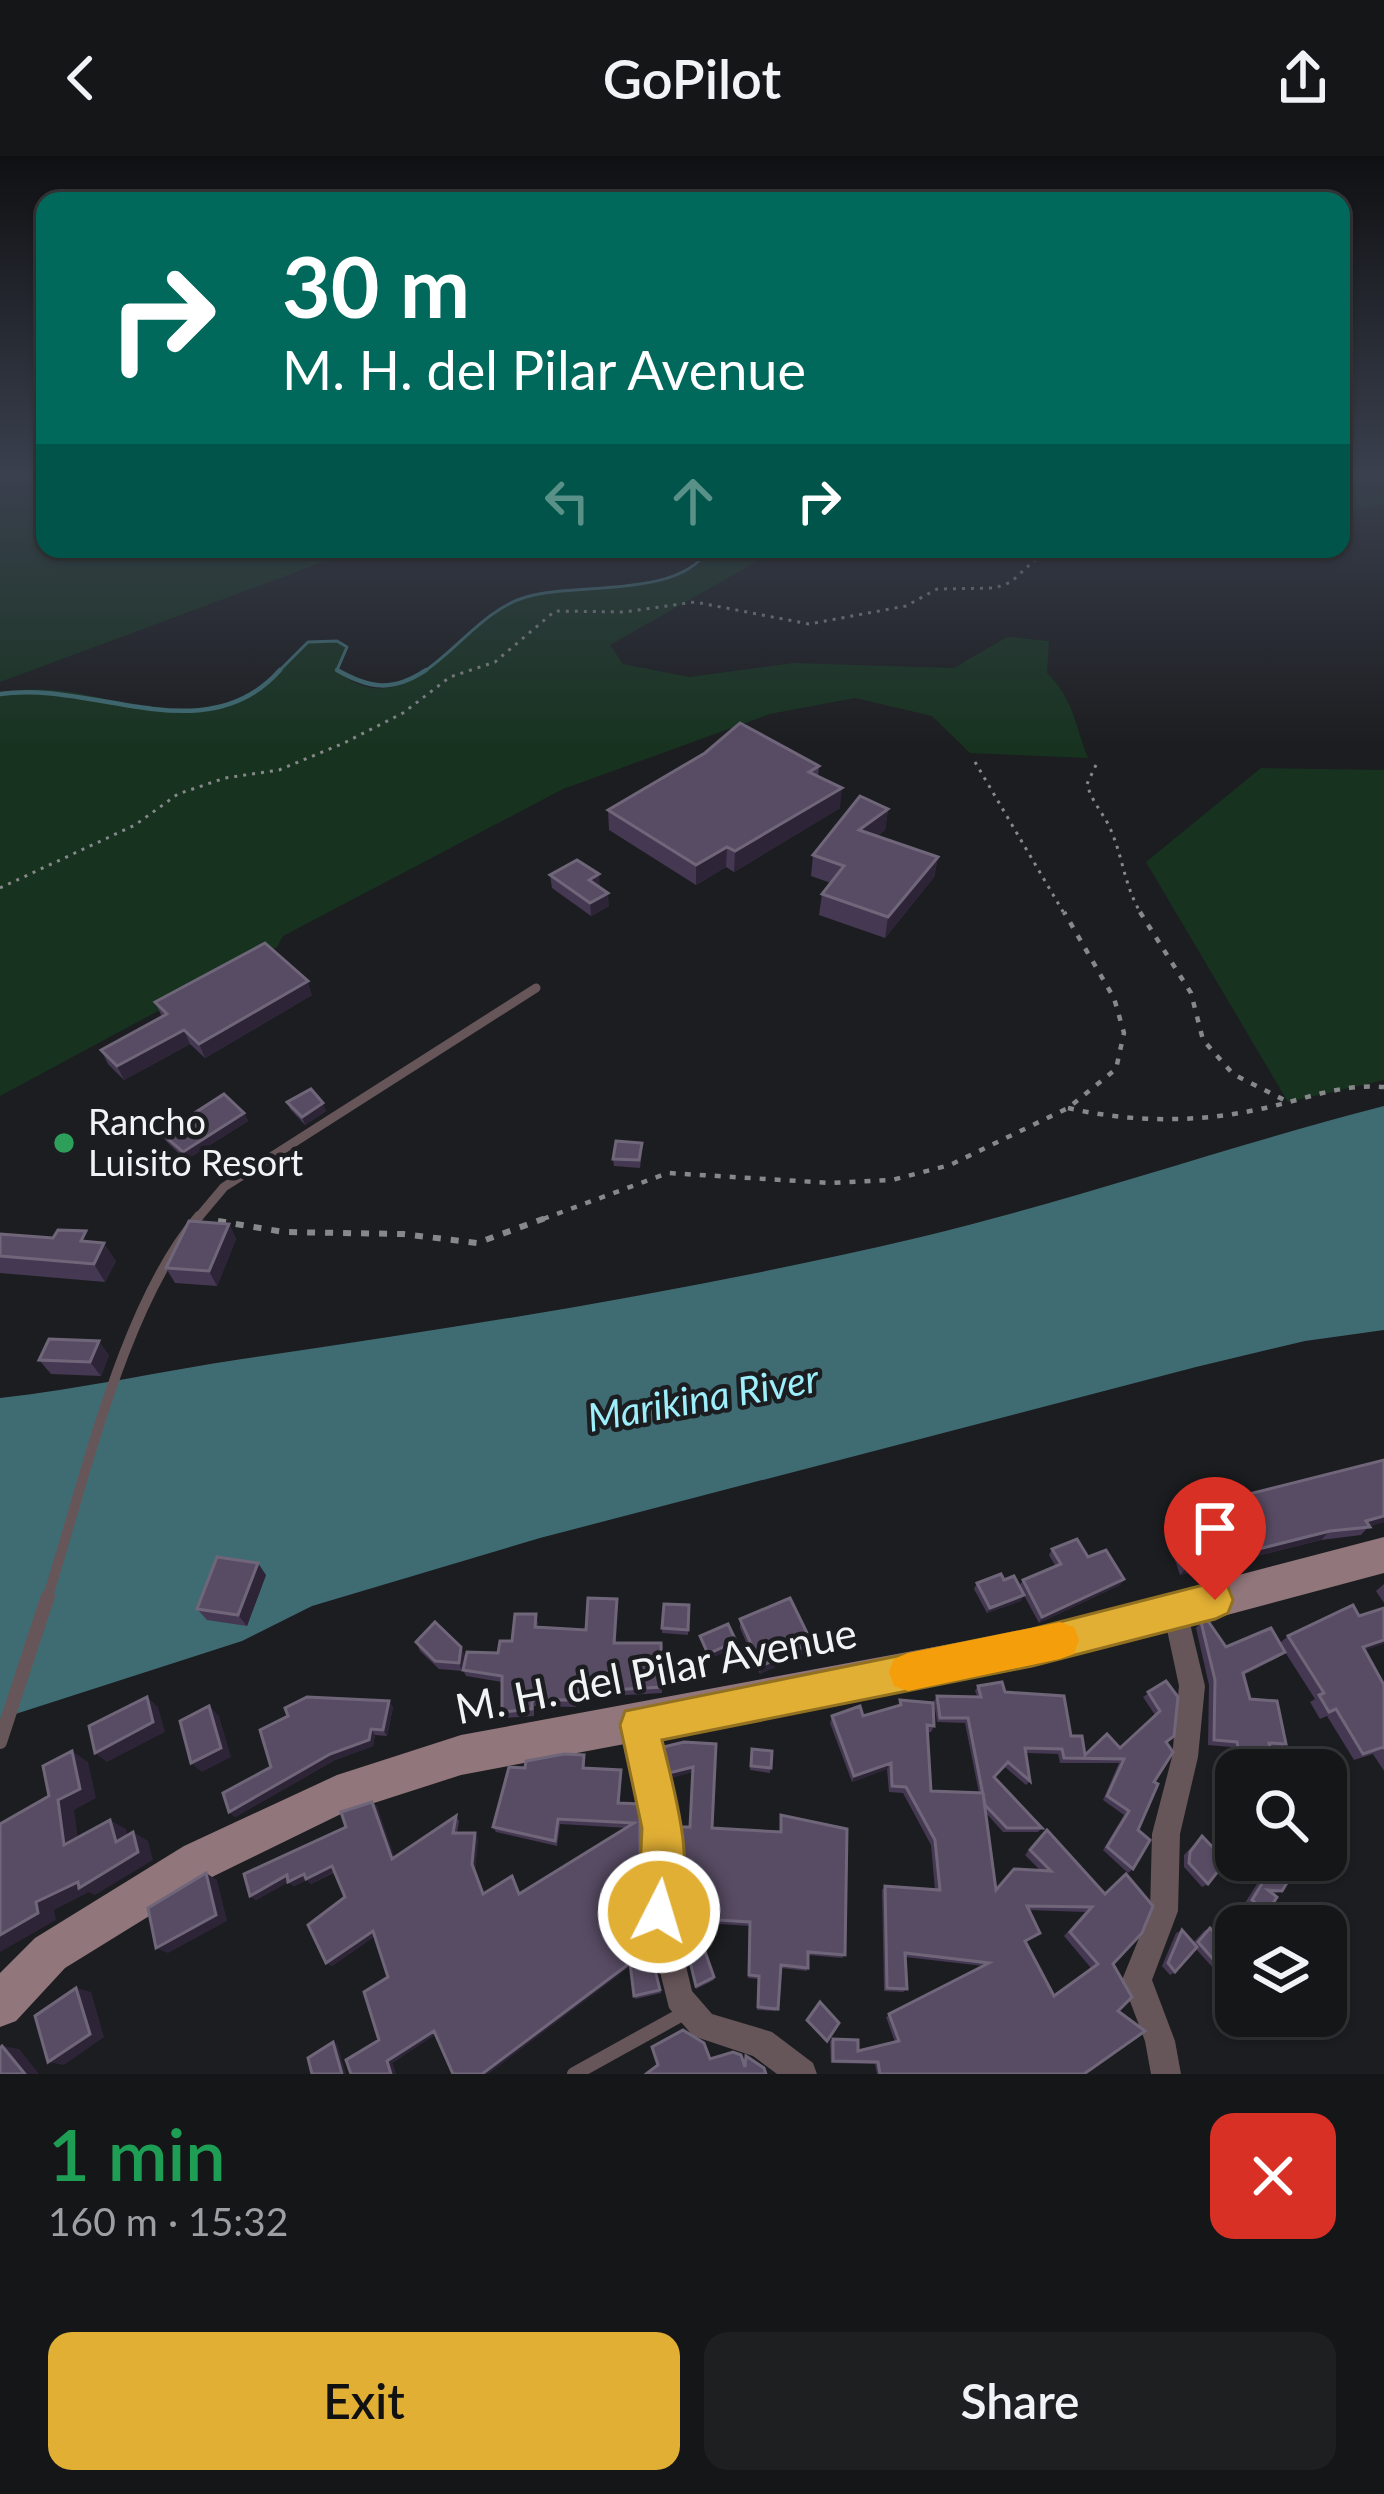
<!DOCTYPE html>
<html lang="en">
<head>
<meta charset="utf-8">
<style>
	:root { --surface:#151618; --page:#1e1f21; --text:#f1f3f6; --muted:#9d9fa2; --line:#343537; --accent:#e1af34 }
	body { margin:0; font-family:Lato,sans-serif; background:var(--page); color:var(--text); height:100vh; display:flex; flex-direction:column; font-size:45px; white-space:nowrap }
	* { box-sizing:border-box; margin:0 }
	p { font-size:39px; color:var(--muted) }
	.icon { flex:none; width:66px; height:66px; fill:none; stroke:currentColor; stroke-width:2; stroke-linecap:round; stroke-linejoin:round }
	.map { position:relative; height:1918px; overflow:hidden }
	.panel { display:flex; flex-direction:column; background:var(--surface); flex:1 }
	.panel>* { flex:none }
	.hud { position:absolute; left:36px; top:36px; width:1314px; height:366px; border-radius:24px; box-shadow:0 3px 9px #0004,0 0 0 3px var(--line); background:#00695c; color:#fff; overflow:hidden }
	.buttons { position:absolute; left:1215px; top:1593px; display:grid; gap:24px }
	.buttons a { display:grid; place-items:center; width:132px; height:132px; border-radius:24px; background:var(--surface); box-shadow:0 3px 9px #0004,0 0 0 3px var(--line); font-size:60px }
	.pin { position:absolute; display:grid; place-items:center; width:102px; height:102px; color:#fff; margin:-123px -51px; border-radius:50% 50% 50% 0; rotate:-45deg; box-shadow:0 0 12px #0007 }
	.pin .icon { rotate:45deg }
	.me { position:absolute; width:132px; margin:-66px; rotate:5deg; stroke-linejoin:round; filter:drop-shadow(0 0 9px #0008) }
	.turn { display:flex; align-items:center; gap:42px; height:252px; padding:0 48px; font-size:54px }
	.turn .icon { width:156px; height:156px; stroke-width:2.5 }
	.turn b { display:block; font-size:84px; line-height:102px }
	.lanes { display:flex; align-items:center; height:114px; padding:0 48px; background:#0003; justify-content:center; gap:60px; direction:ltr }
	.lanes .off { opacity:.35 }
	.round { display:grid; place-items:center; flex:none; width:126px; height:126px; border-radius:24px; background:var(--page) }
	.headline { display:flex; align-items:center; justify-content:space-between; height:204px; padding:0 48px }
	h1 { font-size:72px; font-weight:600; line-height:90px; color:#1e9e55 }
	.primary-button { display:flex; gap:24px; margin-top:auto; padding:24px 48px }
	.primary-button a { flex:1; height:138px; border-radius:24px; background:var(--accent); color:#111; font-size:48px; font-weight:600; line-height:138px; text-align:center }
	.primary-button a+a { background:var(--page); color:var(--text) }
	header { display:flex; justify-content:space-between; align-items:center; height:156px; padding:0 48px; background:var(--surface); font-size:54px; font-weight:600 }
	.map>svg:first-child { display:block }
</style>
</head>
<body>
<header><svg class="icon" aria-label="back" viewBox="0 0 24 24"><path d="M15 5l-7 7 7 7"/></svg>GoPilot<svg class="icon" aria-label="share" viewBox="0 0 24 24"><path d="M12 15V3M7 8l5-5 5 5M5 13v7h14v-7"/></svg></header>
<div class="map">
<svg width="1384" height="1918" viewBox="0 0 1384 1918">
	<rect width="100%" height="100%" fill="#1c1d20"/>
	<g fill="#173320">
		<path d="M0,322H45V393H358L0,526Z"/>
		<path d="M1341,322H1384V349L1341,356Z"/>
		<path d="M709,393H779L610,489L623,508L689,521L793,507L954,512L1007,481L1049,485L1047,517C1074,544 1074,566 1088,602L970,597L932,560L855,542L770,558L563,633L283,780L277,791L0,940V538C82,515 167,584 247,543C273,530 285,502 308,486L337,485L347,491L337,515C410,575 460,463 522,442C558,429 701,437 709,393Z"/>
		<path d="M1261,612L1384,614V924L1288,946L1146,706Z"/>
	</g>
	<path fill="#3f6c73" d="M1384,950V1174L1305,1185L1196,1211L540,1382L312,1450L242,1485L0,1563V1242C82,1233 161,1215 242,1203C469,1170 697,1134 921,1081C1078,1043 1229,990 1384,950Z"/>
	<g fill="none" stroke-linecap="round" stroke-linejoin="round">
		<g stroke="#3f6c73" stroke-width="3">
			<path d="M277,517L308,486L337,485L347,491L337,514L342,517"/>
			<path d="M422,517C457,494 485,453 526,441C577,426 679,443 709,393"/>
		</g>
		<g stroke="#3f6c73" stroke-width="4.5">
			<path d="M337,514C370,533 393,536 426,514"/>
			<path d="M0,538C93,524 206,598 280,514"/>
		</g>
		<g stroke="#87888a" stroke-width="3" stroke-dasharray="3 6" stroke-linecap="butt">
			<path d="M975,606L1065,759"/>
			<path d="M1096,609L1087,628C1092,646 1101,654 1109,670C1123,699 1124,731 1142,759"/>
			<path d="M0,732L135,669L178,638L225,622L279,614L344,587L403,557L450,521L495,506L555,455L624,456L695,446L809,468L906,450L937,433L995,432L1011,426L1037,402L1109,393"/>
		</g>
		<g stroke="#87888a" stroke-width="4.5" stroke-dasharray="6 9" stroke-linecap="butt">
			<path d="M1140,756L1191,837L1203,884L1233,918L1288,946"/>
			<path d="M1068,952C1129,966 1194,967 1255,954C1299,946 1338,927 1384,931"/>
			<path d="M543,1063L668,1017L831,1027L892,1024L950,1009L1068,952L1116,913L1124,877L1114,842L1064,756"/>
		</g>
		<path stroke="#87888a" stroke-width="6" stroke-dasharray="8 10" stroke-linecap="butt" d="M218,1065L284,1076L403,1078L477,1087L551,1060"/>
		<path stroke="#675659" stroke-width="9" d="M197,1063L224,1031L536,832"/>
		<path stroke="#675659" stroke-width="10" d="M47,1443C84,1328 122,1150 199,1060"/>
		<g stroke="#675659" stroke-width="14">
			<path d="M0,1586L48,1440"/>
			<path d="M574,1918L686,1856"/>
		</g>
		<g fill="#675659" fill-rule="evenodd">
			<path d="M1175,1443L1184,1446L1187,1455L1205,1530L1198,1601L1180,1678L1178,1755L1152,1824L1175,1885L1181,1918H1151L1145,1885L1122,1824L1150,1755L1152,1678L1172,1601L1179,1530L1163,1455L1166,1446Z"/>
			<path d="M639,1556L648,1560L652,1569L677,1672L673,1756L692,1835L712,1858L772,1876L813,1907L817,1918H777L753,1900L693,1880L669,1852L645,1756L649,1672L626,1569L630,1560Z"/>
		</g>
		<path fill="#91767b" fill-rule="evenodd" d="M1384,1381V1417L1032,1511L461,1619L343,1657L214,1720L65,1812L16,1865L0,1871V1817L35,1782L184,1690L337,1619L461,1579L1032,1473Z"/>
	</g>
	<g fill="#453852" fill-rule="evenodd">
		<path d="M819,610L818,621L840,652L734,716L726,711L696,729L609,674L608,654Z"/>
		<path d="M888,653L885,674L877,680L938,701L934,721L885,782L819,759L822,738L831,727L811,720L813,699Z"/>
		<path d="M550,719L600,731L609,750L591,760L552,732Z"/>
		<path d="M312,839L205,902L190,888L124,924L108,908L101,894L162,861L155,846Z"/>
		<path d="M287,946L326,955L305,969L290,953Z"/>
		<path d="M244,957L248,965L186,1004L166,985L162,978Z"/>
		<path d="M642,995L640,1012L614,1010L613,1003Z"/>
		<path d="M229,1068L236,1083L217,1130L175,1127L166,1112Z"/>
		<path d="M0,1078L93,1086L116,1105L105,1126L0,1117Z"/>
		<path d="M109,1199L101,1220L51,1218L39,1204Z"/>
		<path d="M1183,1344L1221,1345L1384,1366L1369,1370L1361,1379L1321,1384L1180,1419L1172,1395L1179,1387H1189L1176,1353Z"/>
		<path d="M1052,1393L1088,1401L1124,1423L1120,1429L1039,1467L1019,1430L1023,1424L1056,1411L1049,1399Z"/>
		<path d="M266,1419L247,1470L207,1464L197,1453Z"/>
		<path d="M977,1427L1021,1445L987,1457L974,1433Z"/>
		<path d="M1384,1428V1447L1376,1435Z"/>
		<path d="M617,1443L616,1487H661L662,1537L576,1542V1551L534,1550V1560L504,1562L502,1556V1526L466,1520L463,1514L498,1497L538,1465L537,1472L586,1474Z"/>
		<path d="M689,1449L688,1479L662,1477V1472Z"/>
		<path d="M740,1463L812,1487L810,1495L760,1518L740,1472Z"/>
		<path d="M1201,1466L1226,1491L1280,1487L1288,1480L1365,1494L1384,1529V1615L1373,1598L1354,1604L1327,1560L1320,1563L1310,1546L1315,1543L1285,1496L1279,1501L1244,1519L1250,1543L1286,1588L1280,1593L1271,1592L1274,1607L1268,1611L1235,1609L1231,1591L1208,1589L1209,1529L1196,1472Z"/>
		<path d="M416,1486L465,1499L462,1515L439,1513L420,1495Z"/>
		<path d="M1166,1525V1586L1138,1674L1133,1713L1128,1717L1103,1694L1124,1659L1103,1644L1119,1607H1060L1058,1598L1026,1597L1030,1625L1026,1629L1005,1611L995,1621L1042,1672L1038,1676H1003L986,1657L996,1733L1040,1714L1025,1699L1041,1679L1104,1737L1126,1718L1113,1808L1118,1855L1084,1918H877L875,1908L831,1907L830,1885L833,1883L858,1895L895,1886L886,1861L983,1810L905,1801L907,1833L903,1836L884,1835L882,1734L885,1730L935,1734L931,1689L903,1637L889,1636L887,1613L852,1626L830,1567L832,1560H863L898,1550L900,1544L934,1570L931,1576H927L931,1635L979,1637L965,1567L937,1566L934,1545L937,1540H977L975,1535L978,1530L1005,1536L1071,1580L1085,1599L1120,1592L1155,1559L1143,1541ZM1029,1754L1085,1756L1064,1780L1091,1812L1053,1839L1025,1786L1040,1777Z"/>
		<path d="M393,1551L387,1580L375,1579L373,1590L335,1604L235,1661L229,1656L271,1611L288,1560Z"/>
		<path d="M684,1586L712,1672L780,1676L781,1659L845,1799L842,1802L808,1799L807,1815L781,1812L776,1855L757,1854L758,1823L748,1822L750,1770L718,1768L699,1779L714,1824L696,1833L678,1756L690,1671L692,1616L670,1622L663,1591Z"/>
		<path d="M752,1593L772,1595L770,1617L750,1614Z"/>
		<path d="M584,1599L585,1612L621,1614L620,1647L640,1648L641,1756L661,1837L635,1843L631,1810L436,1878L392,1907L396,1918H351L379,1884L388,1821L375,1780L332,1810L345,1741L335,1716L311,1728L307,1724L294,1730L288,1726L256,1744L250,1740L346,1671L372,1646L377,1651L394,1702L456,1660L459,1665L457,1677L478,1682L475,1713L484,1737L520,1738L627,1672L560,1668L557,1690L496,1676L493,1671L525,1612Z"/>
		<path d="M1202,1680L1208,1728L1202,1731L1184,1711V1699Z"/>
		<path d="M1256,1704H1301L1282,1735L1273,1738L1267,1757L1260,1760L1245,1747L1267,1712Z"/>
		<path d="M1210,1772L1221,1812L1215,1814L1196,1793L1175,1816L1170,1819L1162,1810L1176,1777L1182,1774L1193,1787L1204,1775Z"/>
		<path d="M1236,1805V1832L1225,1820Z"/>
	</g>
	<g fill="#2d2537">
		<path d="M842,632L840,652L734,716L735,695Z"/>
		<path d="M888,653L885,674L857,695L859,674Z"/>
		<path d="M727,691L726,711L696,729V709Z"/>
		<path d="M938,701L934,721L885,782L888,761Z"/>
		<path d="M599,718L600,731L589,724Z"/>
		<path d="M608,737L609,750L591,760L590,747Z"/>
		<path d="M308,825L312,839L205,902L199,888Z"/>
		<path d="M184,874L190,888L124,924L117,910Z"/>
		<path d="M323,947L326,955L305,969L302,961Z"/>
		<path d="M244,957L248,965L186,1004L183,996Z"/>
		<path d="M229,1068L236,1083L217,1130L209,1115Z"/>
		<path d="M104,1087L116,1105L105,1126L94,1108Z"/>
		<path d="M99,1185L109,1199L101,1220L90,1206Z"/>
		<path d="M1384,1360V1366L1368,1371L1366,1365Z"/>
		<path d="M1330,1375L1321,1384L1180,1419L1187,1411Z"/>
		<path d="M258,1407L266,1419L247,1470L238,1459Z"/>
		<path d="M1124,1423L1120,1429L1039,1467L1042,1461Z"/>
		<path d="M1024,1439L1021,1445L987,1457L990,1452Z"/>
		<path d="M1384,1484V1488L1354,1498L1363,1491Z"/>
		<path d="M736,1485V1491L708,1504V1498Z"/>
		<path d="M812,1487L810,1495L760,1518L761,1510Z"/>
		<path d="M461,1491L465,1499L462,1515L459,1507Z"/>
		<path d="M1285,1496L1279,1501L1238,1522L1243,1517Z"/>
		<path d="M147,1541L158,1551L165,1576L107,1606L95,1597Z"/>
		<path d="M389,1545L393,1551L387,1580L383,1574Z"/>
		<path d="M209,1550L219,1560L231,1601L202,1616L191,1607Z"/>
		<path d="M371,1573L375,1579L373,1590L335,1604L235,1661L229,1656Z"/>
		<path d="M72,1595L88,1606L96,1642L74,1654L80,1698L64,1689L58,1644Z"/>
		<path d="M891,1607L887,1613L852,1626L854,1620Z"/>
		<path d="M693,1611V1616L670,1622L669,1617Z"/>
		<path d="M372,1646L377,1651L397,1708L392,1703Z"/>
		<path d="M110,1664L126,1673L131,1695L116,1686Z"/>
		<path d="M133,1676L148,1685L153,1704L95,1739L89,1736L54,1754L56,1764L0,1796V1779L36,1746Z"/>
		<path d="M475,1677L478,1682L475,1713L486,1742L472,1708Z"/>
		<path d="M332,1710L337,1714L311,1728L307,1724L294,1730L288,1726L304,1718Z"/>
		<path d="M206,1717L217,1724L227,1765L168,1797L156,1792Z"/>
		<path d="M287,1719L292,1724L256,1744L250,1740Z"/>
		<path d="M718,1764V1768L698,1779V1776Z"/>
		<path d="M373,1775L378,1778L332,1810L326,1807Z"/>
		<path d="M630,1807L631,1810L488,1918H482Z"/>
		<path d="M76,1832L91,1836L104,1881L64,1909L48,1906Z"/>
		<path d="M434,1875L438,1877L392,1907L396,1918H391L387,1905Z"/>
		<path d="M333,1886L337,1888L346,1918H342Z"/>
		<path d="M2,1890L19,1893L39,1918H25Z"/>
	</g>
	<g fill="#584c64" stroke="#70667a" stroke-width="3" fill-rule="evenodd">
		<path d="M740,567L819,610L809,616L842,632L735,695L727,691L696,709L608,654L705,597Z"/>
		<path d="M860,640L888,653L859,674L938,701L888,761L822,738L844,710L813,699Z"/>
		<path d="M577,704L599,718L589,724L608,737L590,747L550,719Z"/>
		<path d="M265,787L308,825L199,888L184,874L117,910L101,894L167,858L155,846Z"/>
		<path d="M311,933L323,947L302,961L287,946Z"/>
		<path d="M224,938L244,957L183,996L162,978Z"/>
		<path d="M616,985L642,987L639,1004L613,1003Z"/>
		<path d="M189,1065L229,1068L209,1115L166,1112Z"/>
		<path d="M58,1074L86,1075L81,1085L104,1087L94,1108L0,1100V1078L53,1082Z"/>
		<path d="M49,1183L99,1185L90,1206L39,1204Z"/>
		<path d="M1384,1304V1360L1366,1365L1370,1371L1330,1375L1187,1411L1179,1387L1199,1388L1183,1344L1217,1337L1221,1345Z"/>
		<path d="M1077,1383L1088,1401L1106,1394L1124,1423L1042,1461L1023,1424L1061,1408L1052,1393Z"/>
		<path d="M217,1401L258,1407L238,1459L197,1453Z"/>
		<path d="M1001,1418L1004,1424L1014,1420L1024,1439L990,1452L977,1427Z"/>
		<path d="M588,1442L617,1443L614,1487H661L662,1531L575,1536L574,1544H532V1553L502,1556V1520L463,1514L467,1496L498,1497L500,1485H512L515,1458H536L535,1471L586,1474Z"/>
		<path d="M790,1442L812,1487L761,1510L740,1463Z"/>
		<path d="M664,1448L689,1449L688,1474L662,1472Z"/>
		<path d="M1353,1449L1359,1460L1384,1452V1484L1363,1491L1384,1529V1593L1383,1591L1363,1598L1336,1553L1329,1556L1319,1539L1324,1537L1288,1480Z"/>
		<path d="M1208,1465L1226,1491L1271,1472L1285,1496L1243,1517L1250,1543L1277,1545L1286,1588L1269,1587L1274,1607L1240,1604L1237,1586L1214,1584L1215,1524L1201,1466Z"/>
		<path d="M435,1466L461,1491L459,1507L435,1505L416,1486Z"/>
		<path d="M728,1468L736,1485L708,1498L700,1480Z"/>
		<path d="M1166,1525L1178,1541L1174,1580L1166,1586L1173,1596L1154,1626L1158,1628L1138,1674L1150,1684L1133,1713L1107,1691L1129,1655L1107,1640L1124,1603L1064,1602L1062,1593L1025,1592L1030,1625L1008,1606L994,1621L1042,1672H1007L985,1649L968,1562H940L937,1540L981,1541L978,1530L1002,1526L1005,1536L1064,1540L1071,1580H1082L1085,1599L1107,1578L1120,1592L1160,1555L1148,1536Z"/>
		<path d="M147,1541L153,1566L95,1597L89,1570Z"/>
		<path d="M307,1541L389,1545L383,1574L371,1573L369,1584L330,1598L229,1656L223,1637L271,1611L260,1574L288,1560L285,1552Z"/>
		<path d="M900,1544L933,1547L934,1570L927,1569L931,1635L983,1637L996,1734L1014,1713L1051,1715L1030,1694L1047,1674L1105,1738L1126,1718L1153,1750L1142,1777L1113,1808L1132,1841L1118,1855L1145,1875L1084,1918H880L878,1906L833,1905V1883L858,1884V1895L899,1885L889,1858L989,1807L905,1797L907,1833L887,1832L885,1730L940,1734L935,1684L906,1631L892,1630L891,1607L854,1620L832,1560L860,1550L863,1560L901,1549ZM1027,1750L1092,1751L1070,1776L1098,1808L1054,1840L1025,1785L1040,1777Z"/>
		<path d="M209,1550L221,1592L191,1607L180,1565Z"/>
		<path d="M684,1586L716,1588L712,1672L781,1676V1659L847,1673L845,1799L808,1796V1812L781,1809L778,1853L758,1851L759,1820L749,1819L750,1766L718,1764L698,1776L714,1821L696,1830L677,1752L681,1671H690L693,1611L669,1617L663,1591Z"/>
		<path d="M752,1593L772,1595L771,1612L751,1610Z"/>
		<path d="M72,1595L80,1633L58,1644L64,1689L110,1664L116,1686L133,1676L138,1696L79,1732L78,1726L36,1746L38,1757L0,1779V1668L49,1640L43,1610Z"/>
		<path d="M564,1598L584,1599L583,1612L621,1614L618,1647L640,1648V1753L660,1834L634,1840L630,1807L482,1918H453L434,1875L387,1905L391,1918H351L346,1904L379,1884L364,1836L388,1821L373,1775L326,1807L308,1769L345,1741L332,1710L306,1723L304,1718L288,1726L287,1719L250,1740L244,1718L346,1671L341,1656L372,1646L392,1703L456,1660L453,1677H475L472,1708L483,1738L512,1720L519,1738L634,1667L558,1663L555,1685L493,1671L509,1611L525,1612L526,1605Z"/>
		<path d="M1202,1680L1226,1705L1208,1728L1189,1707L1190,1696Z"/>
		<path d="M1268,1704H1301L1282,1735L1268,1734L1277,1741L1267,1757L1252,1744L1274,1708Z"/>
		<path d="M206,1717L216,1759L156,1792L148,1752Z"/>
		<path d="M1303,1762L1313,1770H1299Z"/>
		<path d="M1210,1772L1232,1797L1221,1812L1198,1786Z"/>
		<path d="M1182,1774L1197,1791L1175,1816L1168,1807Z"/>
		<path d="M76,1832L90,1878L48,1906L35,1860Z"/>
		<path d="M820,1846L839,1867L827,1885L807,1864Z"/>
		<path d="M683,1874L704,1887L710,1903L733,1896L741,1899L745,1911L746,1900L764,1912L766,1918H646L658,1909L652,1891Z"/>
		<path d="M333,1886L342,1918H312L308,1902Z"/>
		<path d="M2,1890L25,1918H0V1892Z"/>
	</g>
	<linearGradient id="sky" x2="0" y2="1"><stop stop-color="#0f1012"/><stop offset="0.54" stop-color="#3a404e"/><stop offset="1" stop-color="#3a404e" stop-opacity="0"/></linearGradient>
	<rect width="1384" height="591" fill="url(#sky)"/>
	<path fill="#e1af34" stroke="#927222" stroke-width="3" d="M1215,1426L1228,1431L1233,1444L1228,1457L1215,1463L1032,1510L662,1584C676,1642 698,1713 674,1771L659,1777L644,1771L638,1756L642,1672L620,1569L625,1555L1032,1473Z"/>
	<path fill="#f59e0b" d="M1060,1466L1074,1471L1079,1484L1074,1498L1060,1503L908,1535L894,1530L889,1516L894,1503L908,1497Z"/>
	<circle fill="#2e9e5b" stroke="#1c1d20" stroke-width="4.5" cx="64" cy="987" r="12"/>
	<g text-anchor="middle" stroke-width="9" stroke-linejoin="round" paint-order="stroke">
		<g font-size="36" fill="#f2f3f4" stroke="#1c1d20" text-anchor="start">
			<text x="88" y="979">Rancho<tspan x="88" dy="41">Luisito Resort</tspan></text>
		</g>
		<g font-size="39" font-style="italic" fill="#9eeffc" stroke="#1c1d20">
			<text transform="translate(703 1242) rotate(-10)" y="14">Marikina River</text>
		</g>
		<g font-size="42" fill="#f2f3f4" stroke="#1c1d20">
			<text transform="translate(656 1515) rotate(-11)" y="15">M. H. del Pilar Avenue</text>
		</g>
	</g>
</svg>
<div class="buttons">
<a><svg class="icon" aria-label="search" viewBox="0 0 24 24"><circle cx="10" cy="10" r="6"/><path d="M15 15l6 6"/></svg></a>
<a><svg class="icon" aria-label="layers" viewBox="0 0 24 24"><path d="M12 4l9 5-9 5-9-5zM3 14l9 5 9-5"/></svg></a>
</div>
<div class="pin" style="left:1215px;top:1444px;background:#d93025"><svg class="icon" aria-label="arrive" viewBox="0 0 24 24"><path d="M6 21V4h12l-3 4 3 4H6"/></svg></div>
<svg class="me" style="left:659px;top:1756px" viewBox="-20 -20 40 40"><circle r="17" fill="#e1af34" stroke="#fff" stroke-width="3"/><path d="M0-11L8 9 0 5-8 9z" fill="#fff"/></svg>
<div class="hud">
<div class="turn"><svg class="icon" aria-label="right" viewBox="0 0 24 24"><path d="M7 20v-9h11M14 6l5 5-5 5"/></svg><div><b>30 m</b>M. H. del Pilar Avenue</div></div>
<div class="lanes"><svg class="icon off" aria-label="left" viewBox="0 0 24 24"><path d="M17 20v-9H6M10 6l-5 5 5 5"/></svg><svg class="icon off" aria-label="ahead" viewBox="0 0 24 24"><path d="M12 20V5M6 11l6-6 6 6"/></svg><svg class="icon" aria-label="right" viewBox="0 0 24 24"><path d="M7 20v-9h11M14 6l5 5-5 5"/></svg></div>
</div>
</div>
<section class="panel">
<div class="headline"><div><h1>1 min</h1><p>160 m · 15:32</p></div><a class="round" style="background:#d93025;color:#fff"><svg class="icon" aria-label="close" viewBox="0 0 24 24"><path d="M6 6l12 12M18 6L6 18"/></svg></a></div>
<div class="primary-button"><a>Exit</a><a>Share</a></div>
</section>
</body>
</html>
